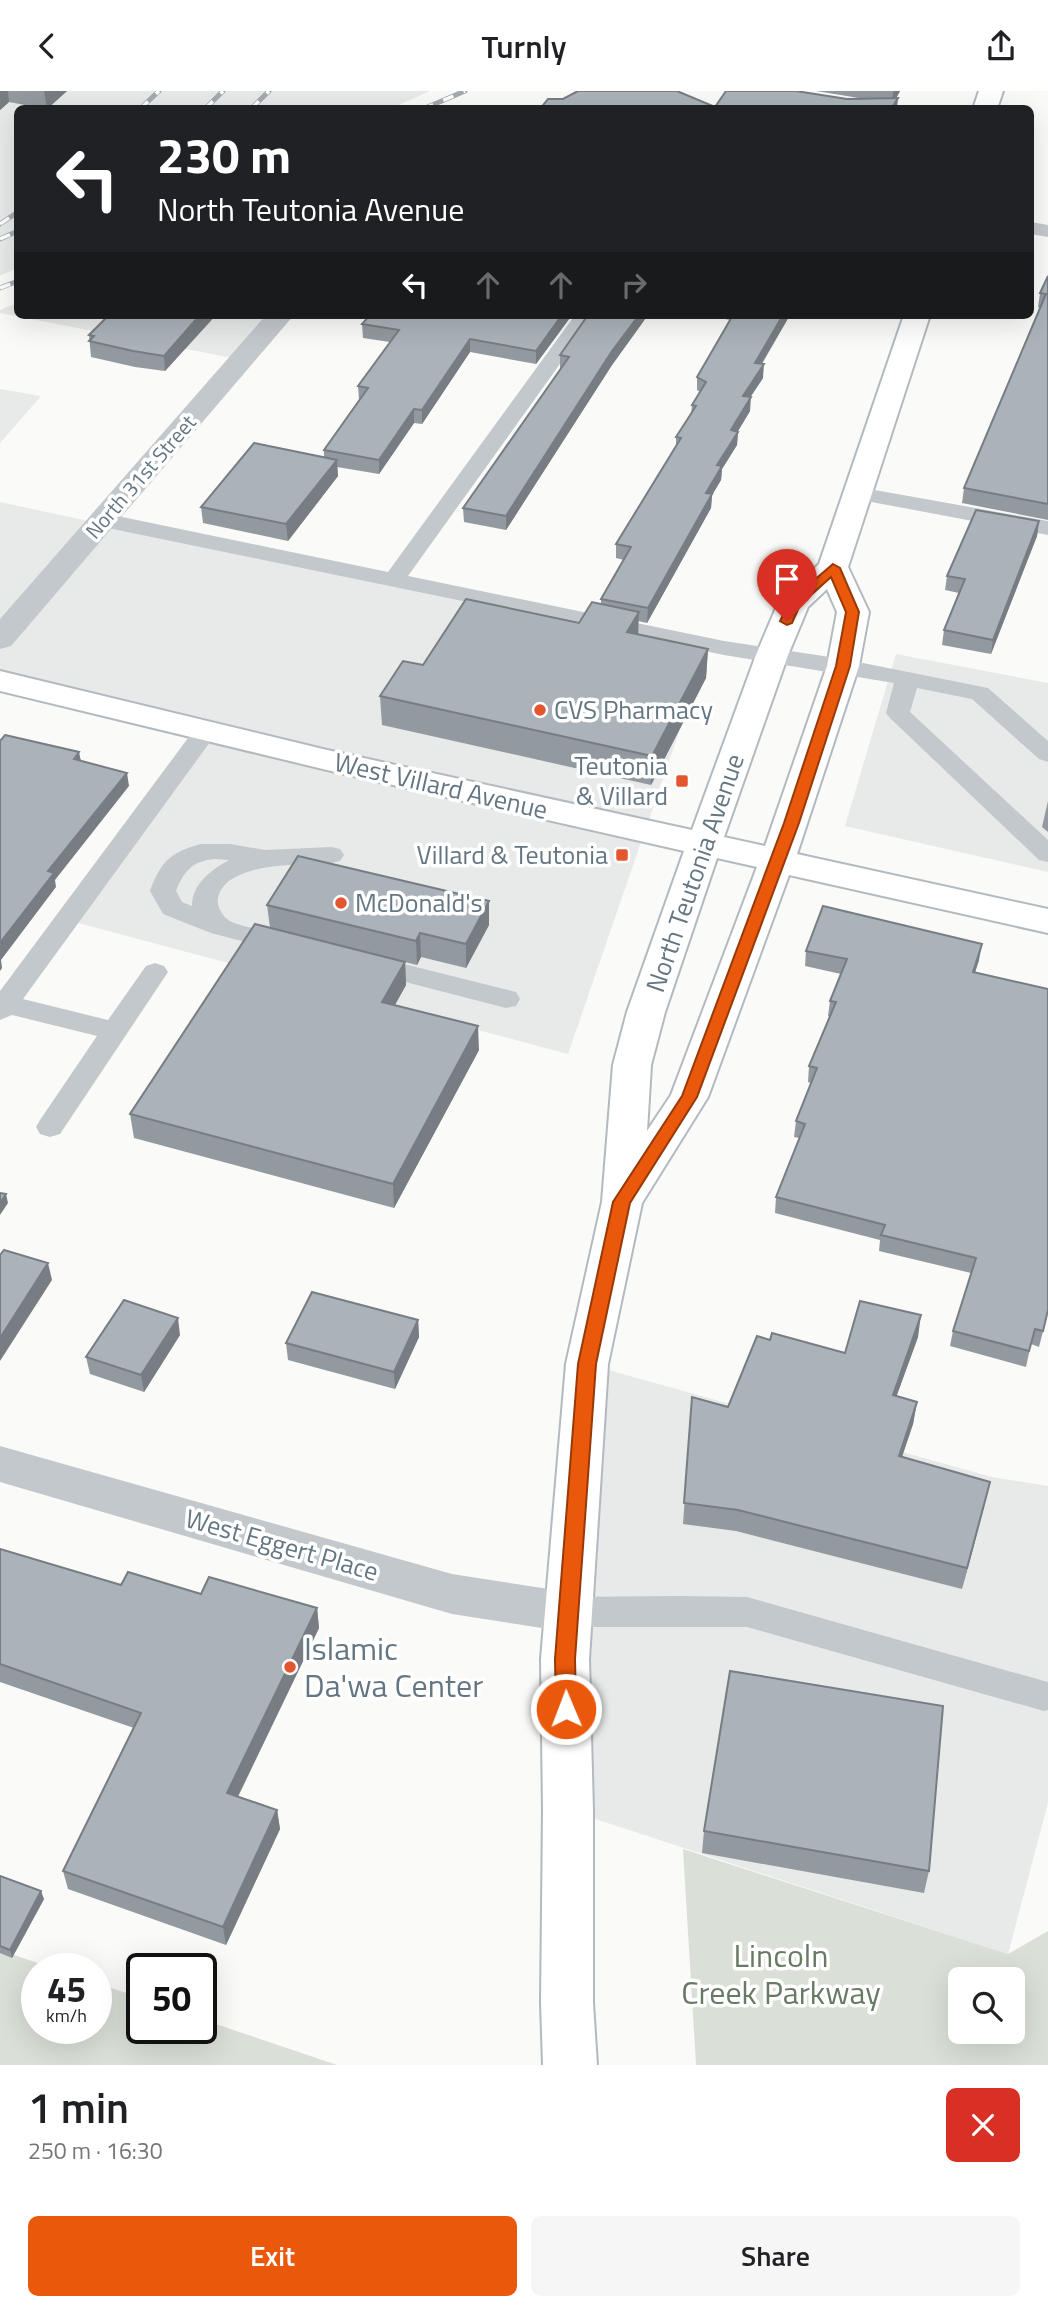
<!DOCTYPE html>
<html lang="en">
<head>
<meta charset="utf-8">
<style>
	:root { --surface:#fff; --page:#f6f6f6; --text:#202124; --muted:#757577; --accent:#ea580c }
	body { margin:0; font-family:"Titillium Web",sans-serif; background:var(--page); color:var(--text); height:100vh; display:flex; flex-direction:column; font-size:26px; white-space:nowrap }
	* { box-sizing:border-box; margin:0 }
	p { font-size:23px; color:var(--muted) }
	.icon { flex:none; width:38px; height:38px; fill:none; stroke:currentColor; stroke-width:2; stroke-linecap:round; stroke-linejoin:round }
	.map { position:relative; height:1974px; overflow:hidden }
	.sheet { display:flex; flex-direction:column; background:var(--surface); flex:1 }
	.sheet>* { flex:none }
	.banner { position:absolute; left:14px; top:14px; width:1020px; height:214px; border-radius:10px; box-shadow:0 7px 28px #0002; background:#202124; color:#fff; overflow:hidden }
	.tools { position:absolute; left:948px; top:1876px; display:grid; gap:14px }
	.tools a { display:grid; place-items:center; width:77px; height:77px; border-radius:10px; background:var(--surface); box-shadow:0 7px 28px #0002; font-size:35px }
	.speed { position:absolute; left:21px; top:1862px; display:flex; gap:14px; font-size:35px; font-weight:700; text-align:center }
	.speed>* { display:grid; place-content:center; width:91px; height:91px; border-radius:50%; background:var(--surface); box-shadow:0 7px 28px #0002; line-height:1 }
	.speed small { font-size:18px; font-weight:400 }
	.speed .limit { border:4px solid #111; border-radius:10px; background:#fff; color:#111 }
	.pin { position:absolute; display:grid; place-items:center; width:60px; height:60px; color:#fff; margin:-72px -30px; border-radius:50% 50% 50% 0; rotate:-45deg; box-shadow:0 0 7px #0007 }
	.pin .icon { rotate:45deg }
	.me { position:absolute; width:77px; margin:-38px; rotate:359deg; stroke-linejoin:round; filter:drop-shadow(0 0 5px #0008) }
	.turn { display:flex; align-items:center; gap:24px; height:147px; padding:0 28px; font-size:32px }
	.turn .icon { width:91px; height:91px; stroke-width:2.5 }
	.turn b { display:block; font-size:49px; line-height:60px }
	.lanes { display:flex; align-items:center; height:66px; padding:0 28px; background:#0003; justify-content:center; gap:35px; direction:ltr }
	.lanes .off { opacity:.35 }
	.round { display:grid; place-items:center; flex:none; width:74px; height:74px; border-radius:10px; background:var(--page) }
	.overview { display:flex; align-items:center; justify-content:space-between; height:119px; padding:0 28px }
	h1 { font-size:42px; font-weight:600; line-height:52px }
	.button { display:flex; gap:14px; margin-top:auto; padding:14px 28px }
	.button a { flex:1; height:80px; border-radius:10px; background:var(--accent); color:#fff; font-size:28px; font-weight:600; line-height:80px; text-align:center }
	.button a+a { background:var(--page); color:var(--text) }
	header { display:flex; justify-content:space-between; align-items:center; height:91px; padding:0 28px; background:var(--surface); font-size:32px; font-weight:600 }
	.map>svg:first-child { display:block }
</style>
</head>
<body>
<header><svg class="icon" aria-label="back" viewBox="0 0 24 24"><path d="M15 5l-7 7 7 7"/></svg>Turnly<svg class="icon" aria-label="share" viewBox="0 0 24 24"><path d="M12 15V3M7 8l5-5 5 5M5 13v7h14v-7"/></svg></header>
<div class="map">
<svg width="1048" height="1974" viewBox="0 0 1048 1974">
	<rect width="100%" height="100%" fill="#fafaf8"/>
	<g fill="#e8e9e9">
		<path d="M0,0H430L390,18H18L17,177L0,185Z"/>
		<path d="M17,212L18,224H281L243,269L0,222V219Z"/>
		<path d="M0,298L41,305L0,352Z"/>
		<path d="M0,411L706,563L568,963L67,829L206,640L0,590Z"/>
		<path d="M896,563L1048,592V781L845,735Z"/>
		<path d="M587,1273L992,1386L1048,1395V1712L1008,1863L568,1719Z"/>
	</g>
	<g fill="#dadfd7" fill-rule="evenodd">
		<path d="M683,1758L1008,1863L1048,1840V1974H696ZM961,1888H1013V1941H961Z"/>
		<path d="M0,1859L55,1878H37V1937H96V1892L142,1907V1937H201V1928L337,1974H0Z"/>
	</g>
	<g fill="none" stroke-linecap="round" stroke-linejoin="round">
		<defs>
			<g id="secondary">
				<path d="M979,0H1003L997,18H973Z"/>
				<path d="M904,224H930L848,476L869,521L859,575L797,763L1048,818V842L789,784L708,1006L642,1112L608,1273L589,1568L593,1719V1912L597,1974H543L541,1912L543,1719L541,1568L566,1273L602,1111L613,974L627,921L684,760L327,679L0,600V580L327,659L692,739L756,564L778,512L819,473ZM827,498L837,521L827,575L765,755L724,746L788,564L808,516ZM717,767L757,776L671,1004L647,1040L651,974L665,921Z"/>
			</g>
		</defs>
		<use href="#secondary" stroke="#b3babf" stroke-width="4"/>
		<g fill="#c3c8cc" fill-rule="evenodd">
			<path d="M1031,131L1048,134V146L1031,143Z"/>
			<path d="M575,224H595L408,485L724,550L843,568L988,597L1048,650V671L1039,668L972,608L917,597L910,621L1048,749V771L1039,769L890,627L886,622L894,592L724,564L103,436L95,434L92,429L95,424L103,422L388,481Z"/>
			<path d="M858,396L1048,430V444L850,407L847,402L850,397Z"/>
			<path d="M206,633L215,635L218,640L23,908L108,929L146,875L155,872L164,875L168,881L60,1043L50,1046L40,1043L36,1036L40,1029L97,945L12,924L0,929V900L197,635Z"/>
			<path d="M201,753H230L265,759L331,756L340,758L344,764L340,770L331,772C303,774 226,770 218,807C216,815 223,826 230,830C243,837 277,841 293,846L297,852L293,858L284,861L211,842L163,823L150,800C161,770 171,761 201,753ZM215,768L229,769C211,779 192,793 192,815L182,811L176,800C184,779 193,770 215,768Z"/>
			<path d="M368,864L516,901L520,908L516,915L506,917L359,879L355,873L359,867Z"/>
			<path d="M678,1505L747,1506L1044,1590L1048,1591V1619L1044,1620L747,1536H568L556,1531L551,1521L556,1511L568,1506Z"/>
		</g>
		<g fill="#c3c8cc" fill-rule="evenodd">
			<path d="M266,224H294L11,555L0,558V528Z"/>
			<path d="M0,1355L452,1483L568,1501L584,1507L591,1521L584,1535L568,1541L452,1523L0,1391Z"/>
		</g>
		<use href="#secondary" fill="#fff" fill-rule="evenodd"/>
		<defs>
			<g id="rail">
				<path d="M140,18L159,0"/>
				<path d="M205,18L223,0"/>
				<path d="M251,18L269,0"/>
				<path d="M423,18L465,0"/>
				<path d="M0,133L18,121"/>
				<path d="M0,148L18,140"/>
				<path d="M0,197L18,190"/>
			</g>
		</defs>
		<use href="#rail" stroke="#a2aab0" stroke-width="5"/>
		<use href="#rail" stroke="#fff" stroke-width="3.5" stroke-dasharray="11" stroke-linecap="butt"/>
	</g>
	<g fill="#929a9f">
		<path d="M0,0H67L47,18L9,11L0,19Z"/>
		<path d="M816,0H900L896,7L715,16L865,8Z"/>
		<path d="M1048,185V429L962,412L964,397L1040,217L1038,216L1040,202Z"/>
		<path d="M109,224H216L165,280L135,276L91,266L89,244Z"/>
		<path d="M370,224H572L536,273L470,261L422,333L414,332L379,383L337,376L338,385L288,450L203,432L201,416L324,366V359L359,309L358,295L390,251L363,247L362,233Z"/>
		<path d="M588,224H648L612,274L506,439L464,431L463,417L561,278H560V264Z"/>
		<path d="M705,224H790L762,273L763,287L750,306V320L738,340L737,354L722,378L721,389L712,404L711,417L647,532L638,530V544L708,558L706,587L651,694L382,634L380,605L423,574L579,532L601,513V508L624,469L616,467V453L676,356V346L691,324L692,314L700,301L697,299V286L730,229Z"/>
		<path d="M1039,430L1037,445L991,563L942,554L944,539L959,502L945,499L947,485Z"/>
		<path d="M1048,710V741L1042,736Z"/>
		<path d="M489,810V834L466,877L421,866L417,874L405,871L406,894L395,914L479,959L394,1117L134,1047L130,1023L270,837L267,814Z"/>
		<path d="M806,860L979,869L975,881L1048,1221L1039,1256L1031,1253L1026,1276L950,1255L953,1240L971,1182L879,1160L880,1149L775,1122L776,1106L799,1047L794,1046L796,1030L811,992L808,991L809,975L830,926L828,925L830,910L841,883L805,875Z"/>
		<path d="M418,1229L419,1246L395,1298L288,1269L286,1252Z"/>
		<path d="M180,1244L144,1301L90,1283L86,1266Z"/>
		<path d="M918,1246L896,1306L917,1311L913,1333L902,1366L985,1412L962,1498L736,1440L683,1433L692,1306L728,1316L770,1249L845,1262Z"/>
		<path d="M0,1458L121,1494L201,1503L317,1517L319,1537L238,1706L277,1719L280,1738L226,1854L68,1798L63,1780L134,1637L0,1591Z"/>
		<path d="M704,1740L929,1780L924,1802L702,1762Z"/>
		<path d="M0,1785L44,1808L12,1867L0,1862Z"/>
	</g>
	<g fill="#777d82">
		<path d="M0,0H8L9,11L0,19Z"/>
		<path d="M44,0H67L47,18Z"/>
		<path d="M894,0H900L892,15L893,2Z"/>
		<path d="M898,7L897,18H891Z"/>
		<path d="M200,224H216L165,280L164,265Z"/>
		<path d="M562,224H572L536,273V260Z"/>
		<path d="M639,224H648L612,274L506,439V425L612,260Z"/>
		<path d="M783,224H790L754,285L755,272Z"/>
		<path d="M470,248V261L422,333V319Z"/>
		<path d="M764,273L763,287L742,319L743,305Z"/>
		<path d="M751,306L750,320L735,345L738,341L737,354L722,378L721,389L712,404L711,417L647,532L648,517L706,402L731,339Z"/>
		<path d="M414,318V332L379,383V369Z"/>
		<path d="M337,369L338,385L288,450L286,433Z"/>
		<path d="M1039,430L1037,445L991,563L993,549Z"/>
		<path d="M639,521L638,549L627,541Z"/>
		<path d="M708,558L706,587L651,694L652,665Z"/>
		<path d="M79,661L82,675L74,668Z"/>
		<path d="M127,682L129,695L55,789L56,796L1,869L2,877L0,880V852L48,780Z"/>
		<path d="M489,810V834L466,877V853Z"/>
		<path d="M420,842L421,866L417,874L416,850Z"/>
		<path d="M982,853L979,869L970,897L973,881Z"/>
		<path d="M405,871L406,894L383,935L382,911Z"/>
		<path d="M478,935L479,959L394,1117L393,1093Z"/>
		<path d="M6,1103L8,1112L0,1124V1112Z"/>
		<path d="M48,1172L52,1189L0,1270V1247Z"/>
		<path d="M921,1224L918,1246L889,1326L893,1304Z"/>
		<path d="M178,1227L180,1244L144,1301L141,1284Z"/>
		<path d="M418,1229L419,1246L395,1298L394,1281Z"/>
		<path d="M917,1311L913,1333L895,1386L899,1365Z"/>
		<path d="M990,1391L985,1412L962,1498L967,1477Z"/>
		<path d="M317,1517L319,1537L230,1721L227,1702Z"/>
		<path d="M277,1719L280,1738L226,1854L223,1836Z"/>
		<path d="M41,1800L44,1808L12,1867L10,1859Z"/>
	</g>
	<g fill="#aab3b9" stroke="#777d82" stroke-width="2">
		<path d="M578,0H677L715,16L726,0H796L847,8L898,7L891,18H540L548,8H563Z"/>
		<path d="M1048,185V413L964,397L1046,203L1040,202Z"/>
		<path d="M109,224H200L164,265L133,260L89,250L94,245L89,244Z"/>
		<path d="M370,224H562L536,260L470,248L422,319L414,318L379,369L324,359L368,297L358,295L399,239L362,233Z"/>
		<path d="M588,224H639L612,260L506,425L463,417L569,266L560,264Z"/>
		<path d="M733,224H783L755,272L764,273L743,305L751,306L731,339L738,341L717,374L722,375L706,402L712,403L648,517L601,508L631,456L616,453L681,347L676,346L696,315L692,314L706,291L697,286Z"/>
		<path d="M254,352L337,369L286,433L201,416Z"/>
		<path d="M976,419L1039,430L993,549L944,539L965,488L947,485Z"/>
		<path d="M466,508L579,532L592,511L639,521L627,541L708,558L652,665L380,605L403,570L423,574Z"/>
		<path d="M5,644L79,661L74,668L127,682L48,780L54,782L0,852V650Z"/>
		<path d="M298,765L489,810L466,853L420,842L416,850L267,814Z"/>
		<path d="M823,815L982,853L973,881L1048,898V1219L1043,1240L1035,1238L1029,1260L953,1240L976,1167L881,1144L885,1134L776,1106L805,1033L796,1030L817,977L809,975L836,911L830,910L847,868L806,860Z"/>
		<path d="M255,833L405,871L382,911L478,935L393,1093L130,1023Z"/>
		<path d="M0,1102L6,1103L0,1112Z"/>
		<path d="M4,1159L48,1172L0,1247V1164Z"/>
		<path d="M312,1201L418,1229L394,1281L286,1252Z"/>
		<path d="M124,1209L178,1227L141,1284L86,1266Z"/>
		<path d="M860,1210L921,1224L893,1304L917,1311L899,1365L990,1391L967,1477L738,1419L684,1412L692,1306L728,1316L757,1245L770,1249L772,1242L845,1262Z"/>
		<path d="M0,1458L121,1494L128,1481L201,1503L209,1486L317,1517L227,1702L277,1719L223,1836L63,1780L141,1622L0,1573Z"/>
		<path d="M730,1580L943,1615L929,1780L704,1740Z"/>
		<path d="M0,1785L41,1800L10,1859L0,1855Z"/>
	</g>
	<path fill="#ea580c" stroke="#983908" stroke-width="2" d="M833,473L840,477L859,521L850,575L799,732L697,1006L630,1112L596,1273L575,1568L576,1618L573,1625L566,1627L559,1625L556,1618L555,1568L578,1273L613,1111L682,1005L784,732L836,575L846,521L831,486L800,514L792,532L787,534L780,530L790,510Z"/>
	<g fill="#e4572e" stroke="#fff" stroke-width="2.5">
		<circle cx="540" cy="619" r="7"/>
		<rect x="675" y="683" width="14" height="14" rx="3.5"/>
		<rect x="615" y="757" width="14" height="14" rx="3.5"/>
		<circle cx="341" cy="812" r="7"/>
		<circle cx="290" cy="1576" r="7"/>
	</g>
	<g text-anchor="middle" stroke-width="7" stroke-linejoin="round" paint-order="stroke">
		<g font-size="21" fill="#657683" stroke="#fff">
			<text transform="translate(141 386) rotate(-49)" y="7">North 31st Street</text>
		</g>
		<g font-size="26" fill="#657683" stroke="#fff" text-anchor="start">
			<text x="554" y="628">CVS Pharmacy</text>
			<text x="668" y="684" text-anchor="end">Teutonia<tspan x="668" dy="30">&amp; Villard</tspan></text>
			<text x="608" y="773" text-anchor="end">Villard &amp; Teutonia</text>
			<text x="355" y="821">McDonald's</text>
		</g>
		<g font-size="26" fill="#657683" stroke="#fff">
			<text transform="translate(441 695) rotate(13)" y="9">West Villard Avenue</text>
			<text transform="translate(695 782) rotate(-71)" y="9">North Teutonia Avenue</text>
			<text transform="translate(282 1454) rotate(16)" y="9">West Eggert Place</text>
		</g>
		<g font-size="32" fill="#657683" stroke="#fff" text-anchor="start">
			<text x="304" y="1569">Islamic<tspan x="304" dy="37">Da'wa Center</tspan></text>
		</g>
		<g font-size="32" fill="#687a64" stroke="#fff">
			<text x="781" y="1876">Lincoln<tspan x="781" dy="37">Creek Parkway</tspan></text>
		</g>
	</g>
</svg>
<div class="tools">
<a><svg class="icon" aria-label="search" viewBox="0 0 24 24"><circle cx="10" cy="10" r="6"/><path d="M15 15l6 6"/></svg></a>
</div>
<div class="speed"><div>45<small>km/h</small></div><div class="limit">50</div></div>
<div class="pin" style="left:787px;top:530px;background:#d93025"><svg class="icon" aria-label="arrive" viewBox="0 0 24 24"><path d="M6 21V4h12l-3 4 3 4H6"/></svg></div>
<svg class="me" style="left:566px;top:1618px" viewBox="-20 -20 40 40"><circle r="17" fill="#ea580c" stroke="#fff" stroke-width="3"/><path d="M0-11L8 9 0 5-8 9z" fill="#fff"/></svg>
<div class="banner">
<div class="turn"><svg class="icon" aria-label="left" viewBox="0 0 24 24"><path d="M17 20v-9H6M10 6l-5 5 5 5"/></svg><div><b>230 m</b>North Teutonia Avenue</div></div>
<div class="lanes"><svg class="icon" aria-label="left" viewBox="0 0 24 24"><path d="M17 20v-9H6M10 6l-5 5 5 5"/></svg><svg class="icon off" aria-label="ahead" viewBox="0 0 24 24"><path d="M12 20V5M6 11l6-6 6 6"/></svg><svg class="icon off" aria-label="ahead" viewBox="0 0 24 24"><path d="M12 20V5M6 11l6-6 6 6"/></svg><svg class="icon off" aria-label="right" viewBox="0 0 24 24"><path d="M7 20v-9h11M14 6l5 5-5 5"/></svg></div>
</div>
</div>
<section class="sheet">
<div class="overview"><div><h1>1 min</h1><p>250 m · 16:30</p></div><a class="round" style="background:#d93025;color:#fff"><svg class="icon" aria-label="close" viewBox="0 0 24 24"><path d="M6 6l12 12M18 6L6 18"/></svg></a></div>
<div class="button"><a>Exit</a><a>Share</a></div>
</section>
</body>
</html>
